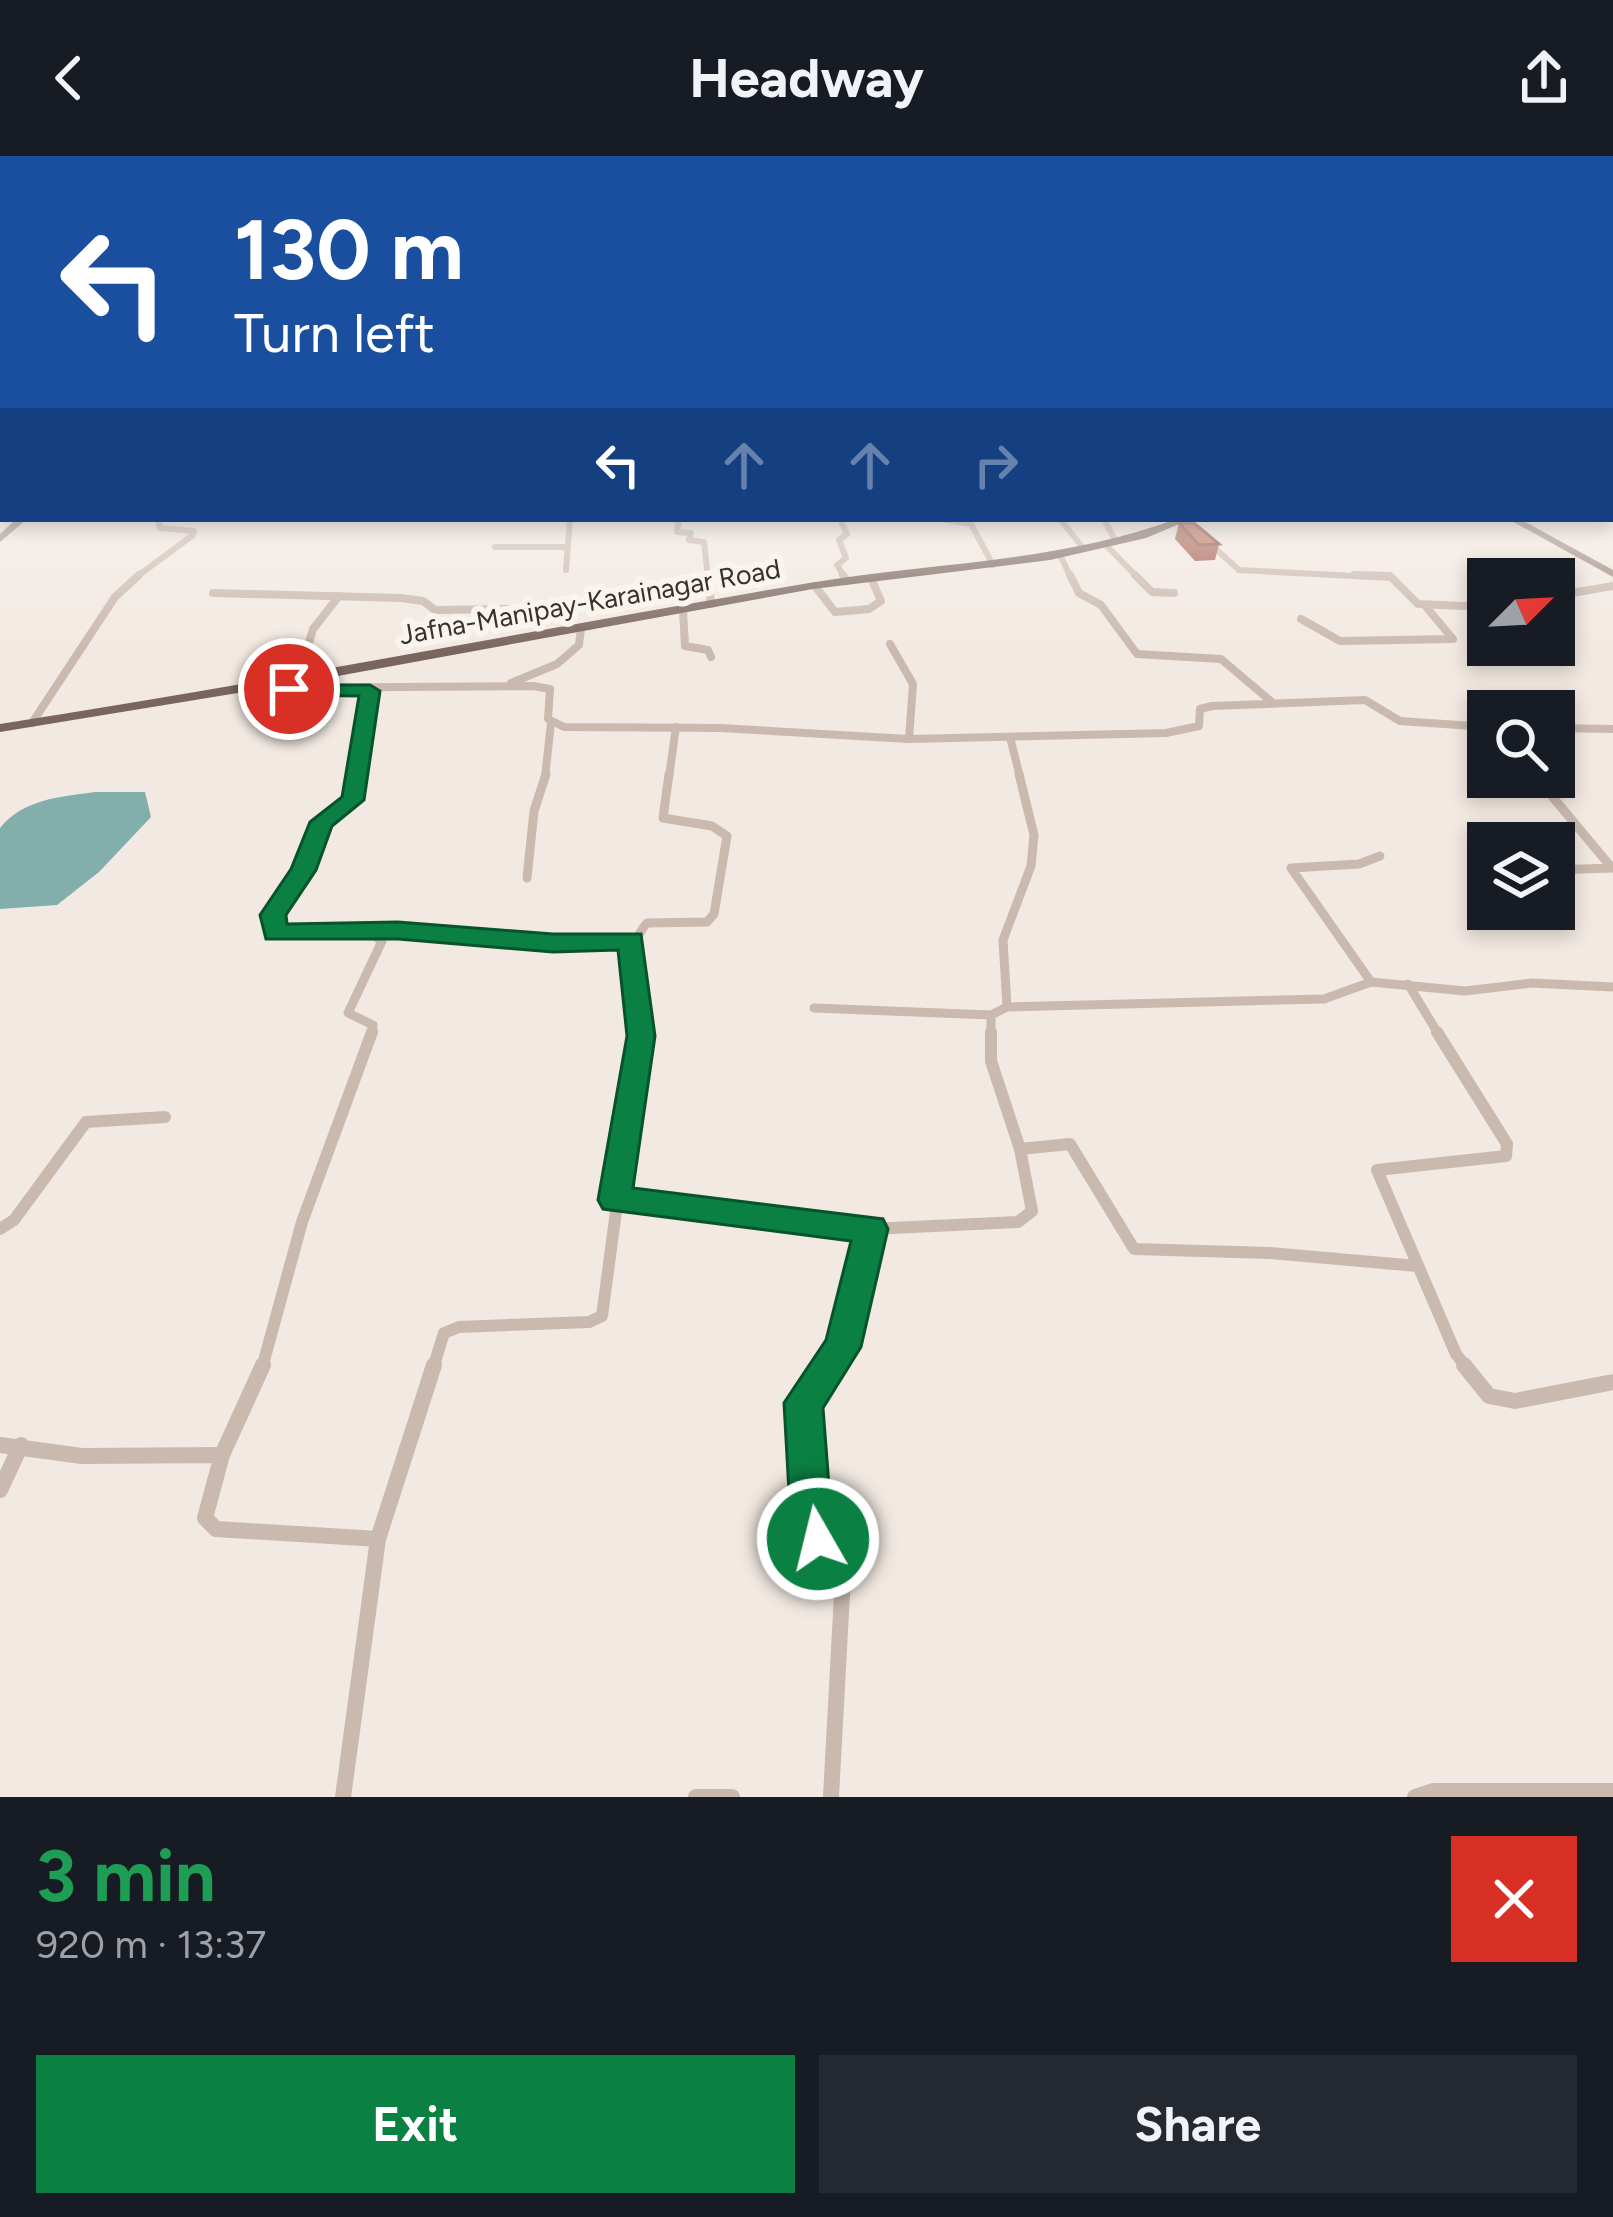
<!DOCTYPE html>
<html lang="en">
<head>
<meta charset="utf-8">
<style>
	:root { --surface:#171b24; --page:#242831; --text:#f1f3f6; --muted:#9ea1a6; --accent:#0b8043 }
	body { margin:0; font-family:Figtree,sans-serif; background:var(--page); color:var(--text); height:100vh; display:flex; flex-direction:column; font-size:45px; white-space:nowrap }
	* { box-sizing:border-box; margin:0 }
	p { font-size:39px; color:var(--muted) }
	.icon { flex:none; width:66px; height:66px; fill:none; stroke:currentColor; stroke-width:2; stroke-linecap:round; stroke-linejoin:round }
	.map { position:relative; height:1641px; overflow:hidden }
	.details { display:flex; flex-direction:column; background:var(--surface); flex:1 }
	.details>* { flex:none }
	.top-card { position:absolute; left:0px; top:0px; width:1614px; height:366px; box-shadow:0 6px 18px #0003; background:#1a4fa0; color:#fff; overflow:hidden }
	.needle { width:78px; rotate:66deg }
	.fabs { position:absolute; left:1467px; top:402px; display:grid; gap:24px }
	.fabs a { display:grid; place-items:center; width:108px; height:108px; border-radius:0px; background:var(--surface); box-shadow:0 6px 18px #0003; font-size:60px }
	.pin { position:absolute; display:grid; place-items:center; width:102px; height:102px; color:#fff; margin:-51px; border:6px solid #fff; border-radius:50%; box-shadow:0 3px 12px #0007 }
	.me { position:absolute; width:132px; margin:-66px; rotate:352deg; stroke-linejoin:round; filter:drop-shadow(0 0 9px #0008) }
	.turn { display:flex; align-items:center; gap:42px; height:252px; padding:0 36px; font-size:54px }
	.turn .icon { width:156px; height:156px; stroke-width:2.5 }
	.turn b { display:block; font-size:84px; line-height:102px }
	.lanes { display:flex; align-items:center; height:114px; padding:0 36px; background:#0003; justify-content:center; gap:60px; direction:ltr }
	.lanes .off { opacity:.35 }
	.round { display:grid; place-items:center; flex:none; width:126px; height:126px; border-radius:0px; background:var(--page) }
	.overview { display:flex; align-items:center; justify-content:space-between; height:204px; padding:0 36px }
	h1 { font-size:72px; font-weight:700; line-height:90px; color:#1e9e55 }
	.button { display:flex; gap:24px; margin-top:auto; padding:24px 36px }
	.button a { flex:1; height:138px; border-radius:0px; background:var(--accent); color:#fff; font-size:48px; font-weight:700; line-height:138px; text-align:center }
	.button a+a { background:var(--page); color:var(--text) }
	header { display:flex; justify-content:space-between; align-items:center; height:156px; padding:0 36px; background:var(--surface); font-size:54px; font-weight:700 }
	.map>svg:first-child { display:block }
</style>
</head>
<body>
<header><svg class="icon" aria-label="back" viewBox="0 0 24 24"><path d="M15 5l-7 7 7 7"/></svg>Headway<svg class="icon" aria-label="share" viewBox="0 0 24 24"><path d="M12 15V3M7 8l5-5 5 5M5 13v7h14v-7"/></svg></header>
<div class="map">
<svg width="1613" height="1641" viewBox="0 0 1613 1641">
	<rect width="100%" height="100%" fill="#f2e9e2"/>
	<path fill="#82aeac" d="M95,636H145L151,661L99,716L57,749L0,753V672C24,643 59,641 95,636Z"/>
	<g fill="none" stroke-linecap="round" stroke-linejoin="round">
		<g stroke="#cab9ae" stroke-width="6">
			<path d="M679,363L677,376L691,377L689,384L704,386L708,422"/>
			<path d="M840,363L847,378L839,384L846,402L837,409L845,422"/>
			<path d="M941,363L971,368L993,409"/>
			<path d="M1060,363L1083,392"/>
			<path d="M1104,363L1116,386"/>
			<path d="M1208,386L1239,414L1392,422"/>
			<path d="M1105,388L1138,422"/>
			<path d="M495,391H565"/>
			<path d="M1059,397L1071,422"/>
			<path d="M566,414L570,363"/>
			<path d="M135,422L193,379L194,375L160,372L158,363"/>
		</g>
		<g stroke="#cab9ae" stroke-width="8">
			<path d="M708,419L711,448"/>
			<path d="M843,419L847,425"/>
			<path d="M1070,419L1079,437L1101,449L1137,498L1221,503L1273,547"/>
			<path d="M1135,419L1152,436L1174,437"/>
			<path d="M1354,419L1390,420L1418,448L1488,451"/>
			<path d="M815,430L835,456L869,453L881,445L871,422"/>
			<path d="M213,437L401,442L423,445L435,454L506,453"/>
			<path d="M1554,440L1613,430"/>
			<path d="M683,454L685,490L708,494L711,501"/>
			<path d="M1301,463L1340,485L1453,483L1427,452"/>
			<path d="M890,488L913,528L909,583"/>
			<path d="M298,524L313,473L339,440"/>
			<path d="M511,527L557,508L579,489L581,472"/>
			<path d="M259,532L533,530L550,533L548,563L564,571L721,572L909,583L1166,577L1199,570L1200,553L1212,550L1365,544L1400,565L1488,571"/>
			<path d="M32,567L115,441L139,419"/>
			<path d="M1554,572L1613,573"/>
			<path d="M1010,581L1020,621"/>
			<path d="M356,621L370,534"/>
			<path d="M545,621L551,567"/>
			<path d="M669,621L676,571"/>
		</g>
		<g stroke="#cab9ae" stroke-width="9">
			<path d="M356,618L352,644L321,666L303,714L273,759L271,771L275,777H370L382,785L348,857L373,869L371,879"/>
			<path d="M1536,621L1612,712L1554,714"/>
			<path d="M1477,716L1488,715"/>
			<path d="M527,722L534,655L546,618"/>
			<path d="M372,777L398,774L553,787L632,784"/>
			<path d="M1371,826L1291,712L1359,708L1380,700"/>
			<path d="M1408,828L1439,879"/>
			<path d="M1007,851L1003,784L1031,710L1034,679L1019,618"/>
			<path d="M814,852L991,859L1007,851L1324,843L1371,826L1465,835L1532,827L1613,831"/>
			<path d="M991,859V879"/>
			<path d="M641,879C634,840 620,798 647,767L707,766L714,758L727,680L712,670L663,662L669,618"/>
		</g>
		<g stroke="#cab9ae" stroke-width="12">
			<path d="M1437,876L1507,988L1506,1000L1377,1014L1456,1198L1467,1212"/>
			<path d="M1020,993L1070,988L1134,1093L1270,1097L1417,1110"/>
			<path d="M615,1044L871,1073L1018,1066L1032,1055L1020,993L991,905V876"/>
			<path d="M0,1073L14,1064L86,966L165,961"/>
			<path d="M262,1212L302,1066L372,876"/>
			<path d="M433,1212L444,1177L459,1171L589,1166L602,1160L640,876"/>
			<path d="M829,1212L843,1191L871,1073"/>
		</g>
		<g stroke="#cab9ae" stroke-width="16">
			<path d="M831,1209L804,1247L812,1372L840,1406L843,1420L831,1641"/>
			<path d="M1464,1209L1489,1240L1515,1245L1613,1226"/>
			<path d="M0,1289L82,1300L222,1299L205,1362L216,1373L378,1383L343,1641"/>
			<path d="M222,1299L263,1209"/>
			<path d="M0,1334L21,1289"/>
			<path d="M378,1383L434,1209"/>
			<path d="M696,1641H732"/>
			<path d="M1415,1641L1433,1635H1613"/>
		</g>
		<g fill="#9e887f" fill-rule="evenodd">
			<path d="M16,363H27L0,386V378Z"/>
			<path d="M1508,363H1520L1613,414V421Z"/>
		</g>
		<path fill="#7a655e" fill-rule="evenodd" d="M1176,363H1191L1146,382L1050,404L813,433L305,526L0,576V568C271,526 539,473 809,427C933,406 1057,407 1176,363Z"/>
	</g>
	<path fill="#a35848" d="M1179,367L1219,388L1215,404L1195,405L1175,383Z"/>
	<path fill="#be6654" stroke="#85473b" stroke-width="3" d="M1179,367H1194L1219,388L1199,389Z"/>
	<linearGradient id="sky" x2="0" y2="1"><stop stop-color="#7fb2d0"/><stop offset="0.54" stop-color="#f9f5f2"/><stop offset="1" stop-color="#f9f5f2" stop-opacity="0"/></linearGradient>
	<rect width="1613" height="496" fill="url(#sky)"/>
	<path fill="#0b8043" stroke="#07532c" stroke-width="3" d="M282,529H370L380,535L364,644L332,670L316,714L286,759L287,768L398,766L553,778H641L655,880L633,1032L883,1063L888,1073L861,1191L823,1252L832,1369L838,1383L832,1397L818,1403L803,1397L791,1372L784,1247L826,1184L851,1085L603,1053L598,1044L627,880L618,794L553,796L398,783H266L260,759L291,713L310,666L342,641L359,540L289,539L282,537Z"/>
	<g text-anchor="middle" stroke-width="12" stroke-linejoin="round" paint-order="stroke">
		<g font-size="27" fill="#392f2c" stroke="#faf4ee">
			<text transform="translate(590 446) rotate(-10)" y="9">Jafna-Manipay-Karainagar Road</text>
		</g>
	</g>
</svg>
<div class="fabs">
<a><svg class="needle" viewBox="-14 -14 28 28"><path d="M0-13l5 13h-10z" fill="#e53935"/><path d="M0 13l5-13h-10z" fill="#9ea1a6"/></svg></a>
<a><svg class="icon" aria-label="search" viewBox="0 0 24 24"><circle cx="10" cy="10" r="6"/><path d="M15 15l6 6"/></svg></a>
<a><svg class="icon" aria-label="layers" viewBox="0 0 24 24"><path d="M12 4l9 5-9 5-9-5zM3 14l9 5 9-5"/></svg></a>
</div>
<div class="pin" style="left:289px;top:533px;background:#d93025"><svg class="icon" aria-label="arrive" viewBox="0 0 24 24"><path d="M6 21V4h12l-3 4 3 4H6"/></svg></div>
<svg class="me" style="left:818px;top:1383px" viewBox="-20 -20 40 40"><circle r="17" fill="#0b8043" stroke="#fff" stroke-width="3"/><path d="M0-11L8 9 0 5-8 9z" fill="#fff"/></svg>
<div class="top-card">
<div class="turn"><svg class="icon" aria-label="left" viewBox="0 0 24 24"><path d="M17 20v-9H6M10 6l-5 5 5 5"/></svg><div><b>130 m</b>Turn left</div></div>
<div class="lanes"><svg class="icon" aria-label="left" viewBox="0 0 24 24"><path d="M17 20v-9H6M10 6l-5 5 5 5"/></svg><svg class="icon off" aria-label="ahead" viewBox="0 0 24 24"><path d="M12 20V5M6 11l6-6 6 6"/></svg><svg class="icon off" aria-label="ahead" viewBox="0 0 24 24"><path d="M12 20V5M6 11l6-6 6 6"/></svg><svg class="icon off" aria-label="right" viewBox="0 0 24 24"><path d="M7 20v-9h11M14 6l5 5-5 5"/></svg></div>
</div>
</div>
<section class="details">
<div class="overview"><div><h1>3 min</h1><p>920 m · 13:37</p></div><a class="round" style="background:#d93025;color:#fff"><svg class="icon" aria-label="close" viewBox="0 0 24 24"><path d="M6 6l12 12M18 6L6 18"/></svg></a></div>
<div class="button"><a>Exit</a><a>Share</a></div>
</section>
</body>
</html>
